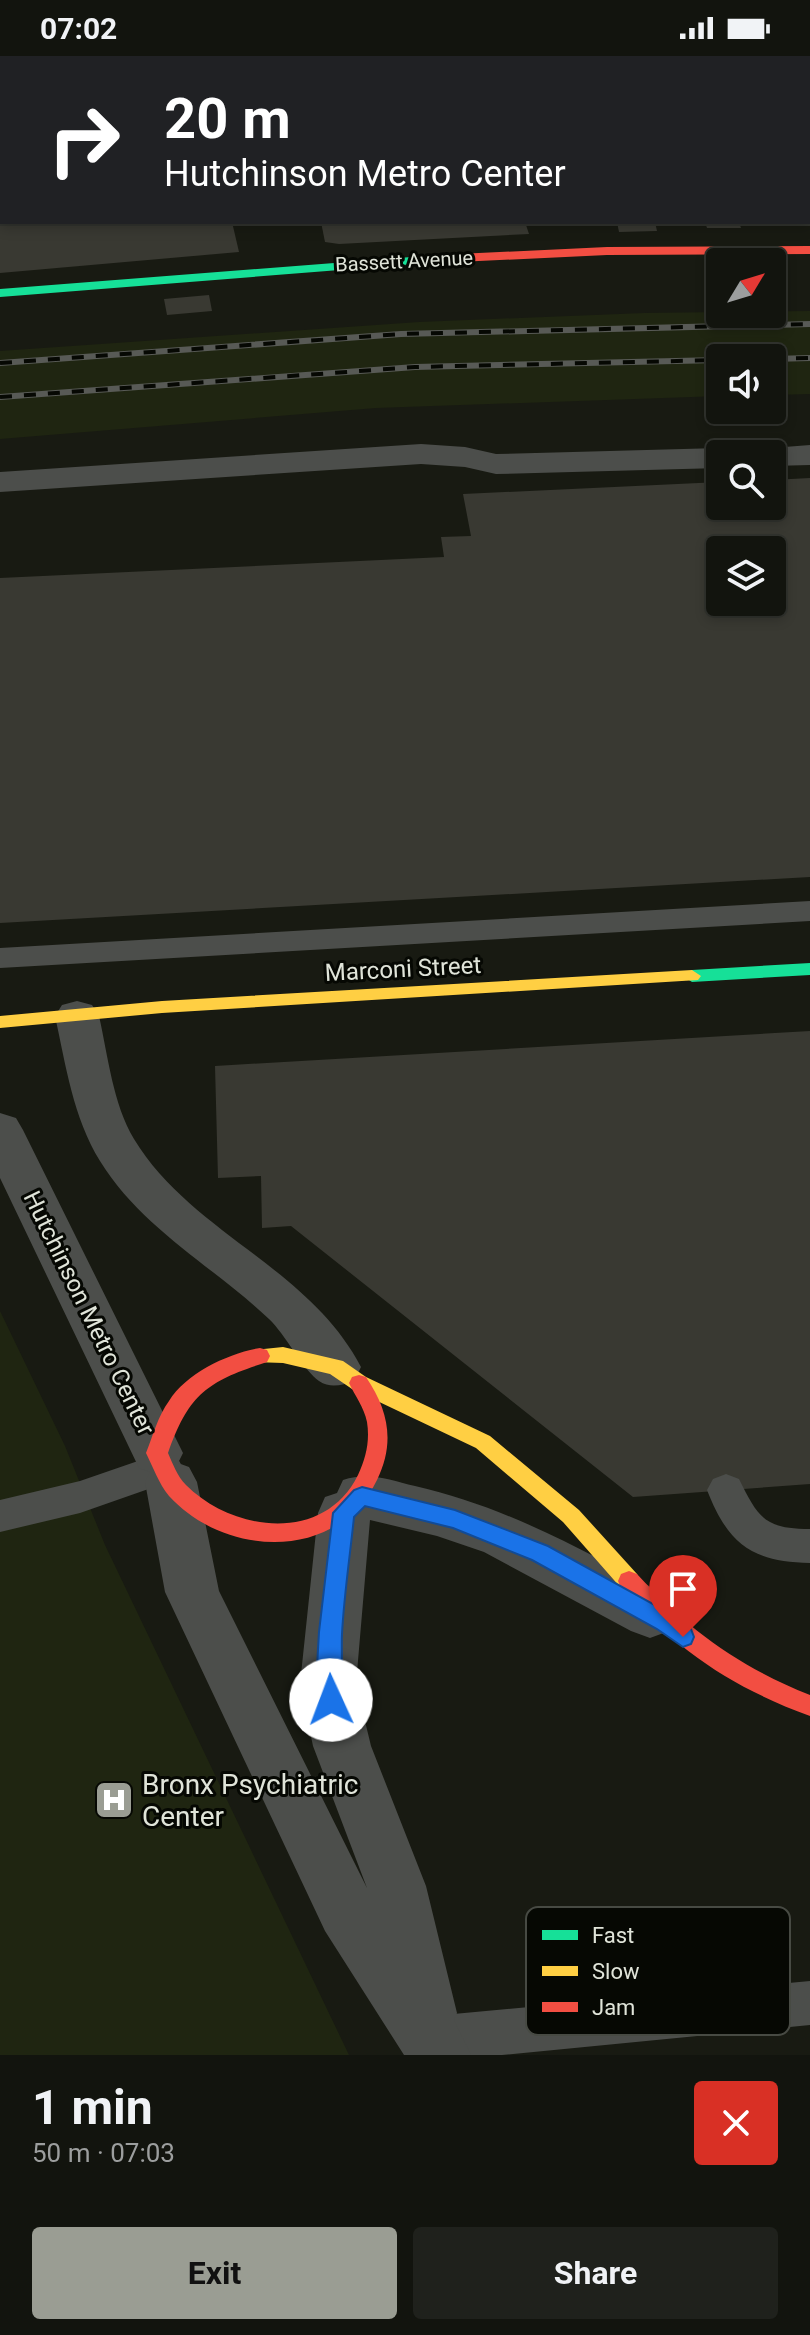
<!DOCTYPE html>
<html lang="en">
<head>
<meta charset="utf-8">
<style>
	:root { --surface:#12140e; --page:#1f211c; --text:#f1f3f6; --muted:#9c9e9e; --line:#31332e; --accent:#9a9d93 }
	body { margin:0; font-family:Roboto,sans-serif; background:var(--page); color:var(--text); height:100vh; display:flex; flex-direction:column; font-size:30px; white-space:nowrap }
	* { box-sizing:border-box; margin:0 }
	p { font-size:26px; color:var(--muted) }
	.icon { flex:none; width:44px; height:44px; fill:none; stroke:currentColor; stroke-width:2; stroke-linecap:round; stroke-linejoin:round }
	.map { position:relative; height:1999px; overflow:hidden }
	.side { display:flex; flex-direction:column; background:var(--surface); flex:1 }
	.side>* { flex:none }
	.hud { position:absolute; left:0px; top:0px; width:810px; height:168px; box-shadow:0 4px 12px #0003,0 0 0 2px var(--line); background:#202124; color:#fff; overflow:hidden }
	.needle { width:52px; rotate:52deg }
	.fabs { position:absolute; left:706px; top:192px; display:grid; gap:16px }
	.fabs a { display:grid; place-items:center; width:80px; height:80px; border-radius:8px; background:var(--surface); box-shadow:0 4px 12px #0003,0 0 0 2px var(--line); font-size:40px }
	.pin { position:absolute; display:grid; place-items:center; width:68px; height:68px; color:#fff; margin:-82px -34px; border-radius:50% 50% 50% 0; rotate:-45deg; box-shadow:0 0 8px #0007 }
	.pin .icon { rotate:45deg }
	.me { position:absolute; width:88px; margin:-44px; rotate:358deg; stroke-linejoin:round; filter:drop-shadow(0 0 6px #0008) }
	.turn { display:flex; align-items:center; gap:28px; height:168px; padding:0 32px; font-size:36px }
	.turn .icon { width:104px; height:104px; stroke-width:2.5 }
	.turn b { display:block; font-size:56px; line-height:68px }
	.round { display:grid; place-items:center; flex:none; width:84px; height:84px; border-radius:8px; background:var(--page) }
	.summary { display:flex; align-items:center; justify-content:space-between; height:136px; padding:0 32px }
	h1 { font-size:48px; font-weight:700; line-height:60px }
	.primary-button { display:flex; gap:16px; margin-top:auto; padding:16px 32px }
	.primary-button a { flex:1; height:92px; border-radius:8px; background:var(--accent); color:#111; font-size:32px; font-weight:700; line-height:92px; text-align:center }
	.primary-button a+a { background:var(--page); color:var(--text) }
	.status { display:flex; justify-content:space-between; align-items:center; height:56px; padding:0 40px; background:var(--surface); direction:ltr }
	.status svg { height:22px; fill:currentColor }
	.map>svg:first-child { display:block }
</style>
</head>
<body>
<div class="status"><b>07:02</b><svg viewBox="0 0 49 12"><path d="M0 12V9h3v3zM5 12V6h3v6zM10 12V3h3v9zM15 12V0h3v12zM26 1h20v11H26zM47 4h2v5h-2z"/></svg></div>
<div class="map">
<svg width="810" height="1999" viewBox="0 0 810 1999">
	<rect width="100%" height="100%" fill="#181a12"/>
	<g fill="#1f2511">
		<path d="M810,255V338L772,339V302H720V340L376,352L0,383V295L419,266L644,257Z"/>
		<path d="M0,1255L65,1390L105,1489L349,1999H0Z"/>
	</g>
	<g fill="#393932" fill-rule="evenodd">
		<path d="M0,166H232L239,196L0,217Z"/>
		<path d="M321,166H525L529,178L339,188L325,186Z"/>
		<path d="M617,166H655L657,175L619,176Z"/>
		<path d="M705,166H739L741,172H707Z"/>
		<path d="M209,239L212,255L167,259L164,243Z"/>
		<path d="M810,422V821L0,867V522L444,501L441,481L471,480L463,438L720,426V450H772V424ZM720,494H772V546H720Z"/>
		<path d="M810,975V1428L633,1441L291,1170L262,1172L261,1120L218,1122L215,1010Z"/>
	</g>
	<g fill="none" stroke-linecap="round" stroke-linejoin="round">
		<g fill="#4c4e4b" fill-rule="evenodd">
			<path d="M810,845V865L0,912V892Z"/>
			<path d="M164,1396L177,1401L183,1412L177,1423L80,1457L0,1476V1444L80,1425Z"/>
			<path d="M726,1418L739,1423C758,1461 764,1473 810,1473V1507C752,1506 728,1488 707,1434L713,1423Z"/>
			<path d="M810,1925V1969L502,1999H416L409,1983L416,1967L432,1960Z"/>
		</g>
		<g fill="#4c4e4b" fill-rule="evenodd">
			<path d="M670,0H696L698,2H672Z"/>
			<rect x="808" y="5" width="2" height="16"/>
			<path d="M2,35V51L0,52V36Z"/>
			<path d="M421,388L465,391L496,398L720,392L734,398H720V412L496,418L465,411L421,408L0,436V416Z"/>
			<path d="M810,389V409L772,410V398H757L760,393Z"/>
			<path d="M77,945L92,949L99,960C108,1000 113,1048 134,1083C191,1177 309,1211 361,1311L354,1325C342,1329 331,1333 319,1325C304,1315 285,1278 269,1263C213,1210 142,1173 100,1105C73,1061 66,1010 55,960L62,949Z"/>
			<path d="M0,1057L16,1062L23,1074L183,1397L178,1407L189,1411L197,1426L219,1535L367,1832L313,1690L300,1628L318,1457L325,1441L337,1437L343,1424C369,1415 389,1424 415,1430C507,1451 588,1496 669,1541L677,1558L669,1575L650,1582L631,1575L484,1496L437,1480L370,1464L356,1628L371,1690L426,1830L457,1957L454,1964L471,1999H404L325,1875L165,1536L145,1426L150,1416L139,1412L0,1122Z"/>
		</g>
		<g fill="#16e098" fill-rule="evenodd">
			<path d="M437,199L441,200V206L0,241V233Z"/>
			<path d="M810,907V919L692,926L683,920L692,914Z"/>
		</g>
		<g fill="#ffcf43" fill-rule="evenodd">
			<path d="M692,914L701,920L698,924L162,957L0,972V960L162,945Z"/>
			<path d="M283,1291L343,1305L366,1321L490,1380L579,1454L637,1518L640,1525L637,1532L629,1535L621,1532L563,1466L476,1392L352,1333L330,1318L283,1307L253,1306L250,1300L253,1294Z"/>
		</g>
		<g fill="#f24e42" fill-rule="evenodd">
			<path d="M810,190V198L607,199L437,207L431,203L437,199L607,191Z"/>
			<path d="M260,1292L267,1294L270,1300L267,1306C208,1325 189,1337 168,1397C173,1408 177,1420 186,1429C233,1476 324,1488 358,1419C366,1402 370,1385 367,1366C364,1351 355,1340 349,1327L352,1321L359,1319L366,1321C389,1355 395,1387 377,1424C337,1506 226,1502 169,1440C159,1428 153,1411 146,1397C153,1379 158,1360 169,1345C186,1317 229,1297 260,1292Z"/>
			<path d="M629,1515L637,1518C687,1573 741,1612 810,1639V1660C731,1631 677,1594 621,1532L618,1525L621,1518Z"/>
		</g>
		<defs>
			<g id="rail">
				<path d="M772,303L810,302"/>
				<path d="M0,307L401,278L810,268"/>
				<path d="M0,341L415,311L720,304"/>
			</g>
		</defs>
		<use href="#rail" stroke="#585a56" stroke-width="6"/>
		<use href="#rail" stroke="#060803" stroke-width="4" stroke-dasharray="12" stroke-linecap="butt"/>
	</g>
	<path fill="#1a73e8" stroke="#114b97" stroke-width="2" d="M362,1431L455,1454L548,1490L673,1559L691,1573L694,1581L691,1588L683,1591L657,1573L532,1504L453,1472L365,1450L354,1461C350,1500 344,1539 342,1578C341,1595 344,1641 339,1652L331,1655L322,1652L316,1628L319,1576L333,1457L354,1434Z"/>
	<defs>
		<symbol id="hospital-square" viewBox="-11 -11 22 22"><rect x="-9" y="-9" width="18" height="18" rx="4" fill="#9a9d93" stroke="#060803"/><path d="M-5-5h3v3.5h4V-5h3V5h-3V1.5h-4V5h-3Z" fill="#fff"/></symbol>
	</defs>
	<g fill-rule="evenodd">
		<use href="#hospital-square" x="92" y="1722" width="44" height="44"/>
	</g>
	<g text-anchor="middle" stroke-width="6" stroke-linejoin="round" paint-order="stroke">
		<g font-size="20" fill="#e0e4d9" stroke="#060803">
			<text transform="translate(404 205) rotate(-3)" y="7">Bassett Avenue</text>
		</g>
		<g font-size="24" fill="#e0e4d9" stroke="#060803">
			<text transform="translate(403 913) rotate(-3)" y="8">Marconi Street</text>
			<text transform="translate(89 1257) rotate(64)" y="8">Hutchinson Metro Center</text>
		</g>
		<g font-size="28" fill="#e0e4d9" stroke="#060803" text-anchor="start">
			<text x="142" y="1738">Bronx Psychiatric<tspan x="142" dy="32">Center</tspan></text>
		</g>
	</g>
	<rect x="526" y="1851" width="264" height="128" rx="12" fill="#060803" stroke="#474a43" stroke-width="2"/>
	<rect x="542" y="1874" width="36" height="10" fill="#16e098"/>
	<rect x="542" y="1910" width="36" height="10" fill="#ffcf43"/>
	<rect x="542" y="1946" width="36" height="10" fill="#f24e42"/>
	<g font-size="22" fill="#e0e4d9">
		<text x="592" y="1887">Fast</text>
		<text x="592" y="1923">Slow</text>
		<text x="592" y="1959">Jam</text>
	</g>
</svg>
<div class="fabs">
<a><svg class="needle" viewBox="-14 -14 28 28"><path d="M0-13l5 13h-10z" fill="#e53935"/><path d="M0 13l5-13h-10z" fill="#9c9e9e"/></svg></a>
<a><svg class="icon" aria-label="sound" viewBox="0 0 24 24"><path d="M4 9h4l5-4v14l-5-4H4zM17 9q2 3 0 6"/></svg></a>
<a><svg class="icon" aria-label="search" viewBox="0 0 24 24"><circle cx="10" cy="10" r="6"/><path d="M15 15l6 6"/></svg></a>
<a><svg class="icon" aria-label="layers" viewBox="0 0 24 24"><path d="M12 4l9 5-9 5-9-5zM3 14l9 5 9-5"/></svg></a>
</div>
<div class="pin" style="left:683px;top:1581px;background:#d93025"><svg class="icon" aria-label="arrive" viewBox="0 0 24 24"><path d="M6 21V4h12l-3 4 3 4H6"/></svg></div>
<svg class="me" style="left:331px;top:1644px" viewBox="-20 -20 40 40"><circle r="19" fill="#fff"/><path d="M0-13L10 11 0 6-10 11z" fill="#1a73e8"/></svg>
<div class="hud">
<div class="turn"><svg class="icon" aria-label="right" viewBox="0 0 24 24"><path d="M7 20v-9h11M14 6l5 5-5 5"/></svg><div><b>20 m</b>Hutchinson Metro Center</div></div>
</div>
</div>
<section class="side">
<div class="summary"><div><h1>1 min</h1><p>50 m · 07:03</p></div><a class="round" style="background:#d93025;color:#fff"><svg class="icon" aria-label="close" viewBox="0 0 24 24"><path d="M6 6l12 12M18 6L6 18"/></svg></a></div>
<div class="primary-button"><a>Exit</a><a>Share</a></div>
</section>
</body>
</html>
